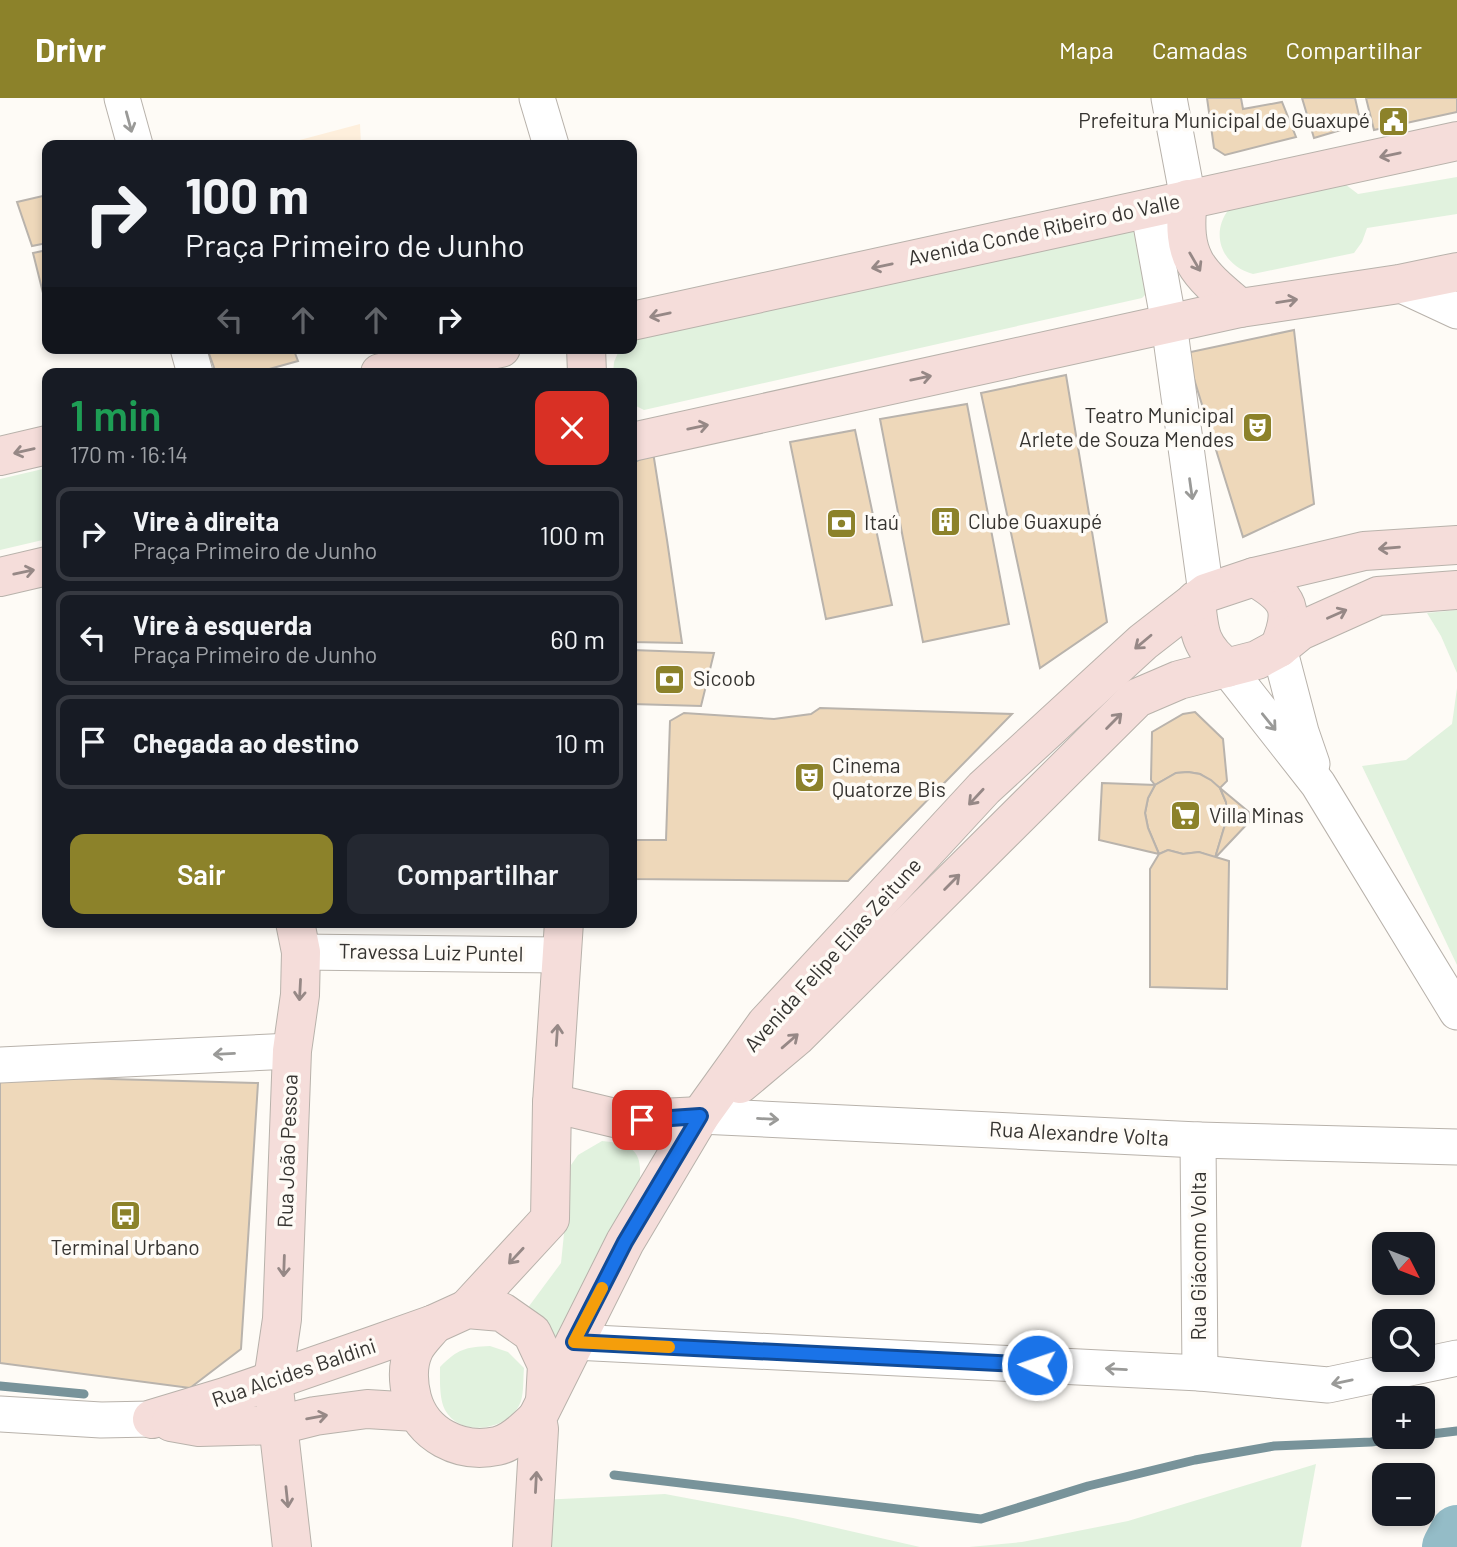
<!DOCTYPE html>
<html lang="pt">
<head>
<meta charset="utf-8">
<style>
	:root { --surface:#171b24; --page:#242831; --text:#f1f3f6; --muted:#9ea1a6; --line:#363941; --accent:#8c822a }
	body { margin:0; font-family:Barlow,sans-serif; background:var(--page); color:var(--text); height:100vh; display:flex; flex-direction:column; font-size:26px; white-space:nowrap }
	* { box-sizing:border-box; margin:0 }
	p { font-size:23px; color:var(--muted) }
	.icon { flex:none; width:38px; height:38px; fill:none; stroke:currentColor; stroke-width:2; stroke-linecap:round; stroke-linejoin:round }
	.map { position:relative; flex:1; overflow:hidden }
	.sheet { position:absolute; left:42px; top:270px; width:595px; height:560px; display:flex; flex-direction:column; background:var(--surface); border-radius:14px; box-shadow:0 4px 10px #0003 }
	.sheet>* { flex:none }
	.hud { position:absolute; left:42px; top:42px; width:595px; height:214px; border-radius:14px; box-shadow:0 4px 10px #0003; background:#171b24; color:var(--text); overflow:hidden }
	.needle { width:46px; rotate:132deg }
	.tools { position:absolute; left:1372px; top:1134px; display:grid; gap:14px }
	.tools a { display:grid; place-items:center; width:63px; height:63px; border-radius:14px; background:var(--surface); box-shadow:0 4px 10px #0003; font-size:35px }
	.pin { position:absolute; display:grid; place-items:center; width:60px; height:60px; color:#fff; margin:-30px; border-radius:14px; box-shadow:0 4px 10px #0006 }
	.me { position:absolute; width:77px; margin:-38px; rotate:273deg; stroke-linejoin:round; filter:drop-shadow(0 0 5px #0008) }
	.turn { display:flex; align-items:center; gap:24px; height:147px; padding:0 28px; font-size:32px }
	.turn .icon { width:91px; height:91px; stroke-width:2.5 }
	.turn b { display:block; font-size:49px; line-height:60px }
	.lanes { display:flex; align-items:center; height:66px; padding:0 28px; background:#0003; justify-content:center; gap:35px; direction:ltr }
	.lanes .off { opacity:.35 }
	.round { display:grid; place-items:center; flex:none; width:74px; height:74px; border-radius:14px; background:var(--page) }
	.head { display:flex; align-items:center; justify-content:space-between; height:119px; padding:0 28px }
	h1 { font-size:42px; font-weight:600; line-height:52px; color:#1e9e55 }
	.cta { display:flex; gap:14px; margin-top:auto; padding:14px 28px }
	.cta a { flex:1; height:80px; border-radius:14px; background:var(--accent); color:#fff; font-size:28px; font-weight:600; line-height:80px; text-align:center }
	.cta a+a { background:var(--page); color:var(--text) }
	ul { padding:0; list-style:none }
	li { display:flex; align-items:center; gap:21px; height:94px; margin:0 14px 10px; padding:0 14px; border:4px solid var(--line); border-radius:14px }
	li div { flex:1 }
	li b { display:block; font-size:26px }
	li em { font-style:normal }
	header { display:flex; align-items:center; gap:42px; box-sizing:border-box; height:98px; padding:0 35px; background:var(--accent); color:#fff }
	header strong { font-size:33px }
	nav { display:flex; gap:38px; margin-inline-start:auto; font-size:24px }
	.map>svg:first-child { display:block }
</style>
</head>
<body>
<header>
<strong>Drivr</strong>
<nav><a>Mapa</a><a>Camadas</a><a>Compartilhar</a></nav>
</header>
<div class="map">
<svg width="1457" height="1449" viewBox="0 0 1457 1449">
	<rect width="100%" height="100%" fill="#fefbf6"/>
	<path fill="#feefdc" d="M360,26L361,47H281Z"/>
	<g fill="#e1f2de">
		<path d="M1457,79V116L1367,130L1362,144L1354,155L1253,176C1223,168 1209,137 1229,111L1341,83L1358,96Z"/>
		<path d="M1134,128L1147,195L1142,200L644,312L632,306V275H613L614,264L620,250H632V238Z"/>
		<path d="M47,370V441L0,452V381Z"/>
		<path d="M1457,512V575L1441,538L1427,515Z"/>
		<path d="M1457,590V867L1362,668L1406,662L1452,626Z"/>
		<path d="M602,1043C633,1046 644,1053 639,1087L556,1261L524,1215L561,1165L571,1067L578,1057Z"/>
		<path d="M490,1248L508,1254L524,1270C523,1280 524,1293 521,1303C511,1332 461,1341 445,1312C439,1300 440,1282 440,1269C458,1251 465,1249 490,1248Z"/>
		<path d="M1316,1366L1301,1449H969L1022,1444L1128,1423Z"/>
		<path d="M665,1396L793,1420L920,1449H539L540,1402Z"/>
	</g>
	<g fill="none" stroke-linecap="round" stroke-linejoin="round">
		<g stroke="#78939a" stroke-width="9">
			<path d="M0,1288L84,1296"/>
			<path d="M1423,1337L1457,1333"/>
			<path d="M614,1377L981,1421L1088,1388L1195,1362L1274,1348L1371,1344L1412,1339"/>
		</g>
		<path stroke="#94bcc7" stroke-width="54" d="M1449,1449L1457,1434"/>
	</g>
	<g fill="#eed8ba" stroke="#b9b3ac" stroke-width="2">
		<path d="M1207,0H1241L1243,11L1282,4L1296,39L1225,57L1214,50Z"/>
		<path d="M1302,0H1355L1361,26L1314,40Z"/>
		<path d="M1366,0H1457V14L1374,32Z"/>
		<path d="M47,97V145L32,148L17,104Z"/>
		<path d="M47,152V207H46L33,155Z"/>
		<path d="M1294,232L1314,406L1243,439L1186,255Z"/>
		<path d="M207,250H293L298,263L255,275H216Z"/>
		<path d="M1066,277L1107,524L1040,570L981,295Z"/>
		<path d="M967,306L1009,526L923,544L880,321Z"/>
		<path d="M855,332L892,507L826,521L790,344Z"/>
		<path d="M653,354L667,442L682,545L632,544V366Z"/>
		<path d="M632,552L714,555L701,608L632,606Z"/>
		<path d="M820,610L1012,616L848,783L632,781V742H666L670,623L684,615L774,621L811,616Z"/>
		<path d="M1195,614L1223,641L1227,683L1220,690L1200,676L1188,674L1176,675L1155,687L1151,682L1152,634L1183,616Z"/>
		<path d="M1188,674L1200,676L1211,682L1220,690L1226,704L1227,720L1215,760L1199,754L1183,756L1168,752L1159,756L1148,730L1145,715L1148,700L1155,687L1176,675Z"/>
		<path d="M1102,685L1155,687L1148,700L1145,715L1148,730L1159,756L1099,742Z"/>
		<path d="M1220,690L1250,715L1249,724L1215,760L1227,720L1226,704Z"/>
		<path d="M1168,752L1183,756L1199,754L1229,763L1227,891L1150,889V771L1159,756Z"/>
		<path d="M0,978L258,985L241,1251L190,1290L0,1265Z"/>
	</g>
	<g fill="none" stroke-linecap="round" stroke-linejoin="round">
		<defs>
			<g id="minor">
				<path d="M122,0L135,47"/>
				<path d="M537,0L551,47"/>
				<path d="M1169,0L1188,101"/>
				<path d="M1148,110L1169,226L1206,495"/>
				<path d="M1399,186L1457,213"/>
				<path d="M188,250L195,275"/>
				<path d="M1279,550L1301,634L1312,666"/>
				<path d="M1227,570L1318,686L1457,914"/>
				<path d="M301,854L562,857"/>
				<path d="M0,967L292,953"/>
				<path d="M700,1018L1198,1042L1457,1049"/>
				<path d="M1198,1042L1200,1275"/>
				<path d="M574,1244L1200,1275L1328,1287L1457,1260"/>
				<path d="M0,1316L101,1322L152,1321"/>
			</g>
			<g id="secondary">
				<path d="M1188,101C1181,161 1196,173 1240,210"/>
				<path d="M632,223L1457,43"/>
				<path d="M586,250L587,275"/>
				<path d="M380,275L501,250"/>
				<path d="M632,344L1240,210L1399,186L1457,174"/>
				<path d="M0,358L47,347"/>
				<path d="M0,479L47,468"/>
				<path d="M1254,479C1290,500 1295,511 1279,550"/>
				<path d="M1196,502C1199,535 1200,549 1227,570"/>
				<path d="M740,986L796,939L1137,600L1179,582L1257,562L1279,550L1300,533L1378,498L1457,492"/>
				<path d="M552,1005L623,1022L700,1018"/>
				<path d="M467,1211L550,1121L552,1005L564,824"/>
				<path d="M434,1226C428,1234 418,1243 414,1252C407,1267 408,1284 412,1300C422,1337 460,1356 497,1348C512,1345 527,1330 537,1320"/>
				<path d="M152,1321L225,1299L375,1247L434,1226L467,1211L502,1214L532,1235L547,1267L545,1303"/>
				<path d="M171,1324L199,1329L279,1327L315,1318L367,1311L416,1314"/>
				<path d="M292,1449L273,1282L282,1221L292,953L300,897L301,854L295,824"/>
				<path d="M532,1449L539,1331L537,1320L625,1144L700,1018L766,926L984,690L1143,544L1206,495L1254,479L1364,453L1457,447"/>
			</g>
		</defs>
		<use href="#minor" stroke="#b8b2ab" stroke-width="37"/>
		<use href="#secondary" stroke="#b8b2ab" stroke-width="40"/>
		<use href="#minor" stroke="#fff" stroke-width="35"/>
		<use href="#secondary" stroke="#f5ddda" stroke-width="38"/>
	</g>
	<defs><path id="oneway-shaft" d="M-6 0H5M1.5-3L5.5 0L1.5 3" fill="none" stroke-width="1.6" stroke-linecap="round" stroke-linejoin="round" transform="scale(1.75)"/></defs>
	<g stroke="#9a9a98">
		<use href="#oneway-shaft" transform="translate(129 24) rotate(75)"/>
		<use href="#oneway-shaft" transform="translate(1191 391) rotate(82)"/>
		<use href="#oneway-shaft" transform="translate(1269 624) rotate(51)"/>
		<use href="#oneway-shaft" transform="translate(224 956) rotate(177)"/>
		<use href="#oneway-shaft" transform="translate(768 1021) rotate(3)"/>
		<use href="#oneway-shaft" transform="translate(1116 1271) rotate(-177)"/>
		<use href="#oneway-shaft" transform="translate(1342 1284) rotate(168)"/>
	</g>
	<g stroke="#968886">
		<use href="#oneway-shaft" transform="translate(1390 57) rotate(168)"/>
		<use href="#oneway-shaft" transform="translate(1195 164) rotate(60)"/>
		<use href="#oneway-shaft" transform="translate(882 168) rotate(168)"/>
		<use href="#oneway-shaft" transform="translate(1287 203) rotate(-9)"/>
		<use href="#oneway-shaft" transform="translate(660 217) rotate(168)"/>
		<use href="#oneway-shaft" transform="translate(921 280) rotate(-12)"/>
		<use href="#oneway-shaft" transform="translate(698 329) rotate(-12)"/>
		<use href="#oneway-shaft" transform="translate(24 353) rotate(167)"/>
		<use href="#oneway-shaft" transform="translate(1389 450) rotate(175)"/>
		<use href="#oneway-shaft" transform="translate(24 474) rotate(-12)"/>
		<use href="#oneway-shaft" transform="translate(1337 516) rotate(-24)"/>
		<use href="#oneway-shaft" transform="translate(1143 544) rotate(140)"/>
		<use href="#oneway-shaft" transform="translate(1114 623) rotate(-45)"/>
		<use href="#oneway-shaft" transform="translate(976 699) rotate(133)"/>
		<use href="#oneway-shaft" transform="translate(952 784) rotate(-45)"/>
		<use href="#oneway-shaft" transform="translate(300 892) rotate(93)"/>
		<use href="#oneway-shaft" transform="translate(557 937) rotate(-86)"/>
		<use href="#oneway-shaft" transform="translate(790 943) rotate(-41)"/>
		<use href="#oneway-shaft" transform="translate(516 1158) rotate(133)"/>
		<use href="#oneway-shaft" transform="translate(284 1168) rotate(92)"/>
		<use href="#oneway-shaft" transform="translate(317 1319) rotate(-10)"/>
		<use href="#oneway-shaft" transform="translate(536 1384) rotate(-87)"/>
		<use href="#oneway-shaft" transform="translate(287 1399) rotate(84)"/>
	</g>
	<g fill="none" stroke-linecap="round" stroke-linejoin="round">
		<defs>
			<path id="route" d="M642,1022L700,1018L625,1144L574,1244L1037,1267"/>
		</defs>
		<use href="#route" stroke="#114b97" stroke-width="18"/>
		<use href="#route" stroke="#1a73e8" stroke-width="12"/>
		<path stroke="#f59e0b" stroke-width="12" d="M602,1190L574,1244L669,1249"/>
	</g>
	<defs>
		<symbol id="civic-square" viewBox="-11 -11 22 22"><rect x="-9" y="-9" width="18" height="18" rx="4" fill="#8c822a" stroke="#fefbf6"/><path d="M-.6-6.5H3V-4.5H.6V-3L4-1V1h2V6H-6V1h2V-1L-.6-3ZM-1.2 2.5V6h2.4V2.5Z" fill="#fff"/></symbol>
		<symbol id="theatre-square" viewBox="-11 -11 22 22"><rect x="-9" y="-9" width="18" height="18" rx="4" fill="#8c822a" stroke="#fefbf6"/><path d="M-5-5.5Q0-4 5-5.5V0Q5 5 0 6Q-5 5-5 0ZM-3.3-2.5H-1v1.5H-3.3ZM1-2.5H3.3v1.5H1ZM-2.8 1Q0 5.5 2.8 1Z" fill="#fff"/></symbol>
		<symbol id="building-square" viewBox="-11 -11 22 22"><rect x="-9" y="-9" width="18" height="18" rx="4" fill="#8c822a" stroke="#fefbf6"/><path d="M-4-6H4V6H1V3H-1V6H-4ZM-2.5-4.3h1.7v1.8h-1.7ZM.8-4.3h1.7v1.8H.8ZM-2.5-1h1.7V.8h-1.7ZM.8-1h1.7V.8H.8Z" fill="#fff"/></symbol>
		<symbol id="bank-square" viewBox="-11 -11 22 22"><rect x="-9" y="-9" width="18" height="18" rx="4" fill="#8c822a" stroke="#fefbf6"/><path d="M-6-4H6V4H-6ZM0-2.3a2.3 2.3 0 1 0 0 4.6a2.3 2.3 0 1 0 0-4.6Z" fill="#fff"/></symbol>
		<symbol id="supermarket-square" viewBox="-11 -11 22 22"><rect x="-9" y="-9" width="18" height="18" rx="4" fill="#8c822a" stroke="#fefbf6"/><path d="M-6-5.5h2.5l.6 2H6L4.5 2H-2.5L-4.4-4H-6ZM-1.5 3.2a1.3 1.3 0 1 0 .1 0ZM3 3.2a1.3 1.3 0 1 0 .1 0Z" fill="#fff"/></symbol>
		<symbol id="bus-square" viewBox="-11 -11 22 22"><rect x="-9" y="-9" width="18" height="18" rx="4" fill="#8c822a" stroke="#fefbf6"/><path d="M-5-6H5V4H4V6H2V4H-2V6H-4V4H-5ZM-3.5-4V0h7V-4ZM-3.5 1.2v1.5H-2V1.2ZM2 1.2v1.5H3.5V1.2Z" fill="#fff"/></symbol>
	</defs>
	<g fill-rule="evenodd">
		<use href="#civic-square" x="1376" y="6" width="35" height="35"/>
		<use href="#theatre-square" x="1240" y="312" width="35" height="35"/>
		<use href="#building-square" x="928" y="406" width="35" height="35"/>
		<use href="#bank-square" x="824" y="408" width="35" height="35"/>
		<use href="#bank-square" x="652" y="564" width="35" height="35"/>
		<use href="#theatre-square" x="792" y="662" width="35" height="35"/>
		<use href="#supermarket-square" x="1168" y="700" width="35" height="35"/>
		<use href="#bus-square" x="108" y="1100" width="35" height="35"/>
	</g>
	<g text-anchor="middle" stroke-width="7" stroke-linejoin="round" paint-order="stroke">
		<g font-size="21" fill="#363431" stroke="#fefbf6" text-anchor="start">
			<text x="1370" y="30" text-anchor="end">Prefeitura Municipal de Guaxupé</text>
			<text x="1234" y="325" text-anchor="end">Teatro Municipal<tspan x="1234" dy="24">Arlete de Souza Mendes</tspan></text>
			<text x="968" y="431">Clube Guaxupé</text>
			<text x="864" y="432">Itaú</text>
			<text x="693" y="588">Sicoob</text>
			<text x="832" y="675">Cinema<tspan x="832" dy="24">Quatorze Bis</tspan></text>
			<text x="1209" y="725">Villa Minas</text>
			<text x="125" y="1157" text-anchor="middle">Terminal Urbano</text>
		</g>
		<g font-size="21" fill="#363431" stroke="#fefbf6">
			<text transform="translate(1044 132) rotate(-12)" y="7">Avenida Conde Ribeiro do Valle</text>
			<text transform="translate(431 855) rotate(1)" y="7">Travessa Luiz Puntel</text>
			<text transform="translate(833 857) rotate(-48)" y="7">Avenida Felipe Elias Zeitune</text>
			<text transform="translate(1079 1036) rotate(3)" y="7">Rua Alexandre Volta</text>
			<text transform="translate(288 1053) rotate(-88)" y="7">Rua João Pessoa</text>
			<text transform="translate(1199 1158) rotate(-90)" y="7">Rua Giácomo Volta</text>
			<text transform="translate(294 1275) rotate(-19)" y="7">Rua Alcides Baldini</text>
		</g>
	</g>
</svg>
<div class="tools">
<a><svg class="needle" viewBox="-14 -14 28 28"><path d="M0-13l5 13h-10z" fill="#e53935"/><path d="M0 13l5-13h-10z" fill="#9ea1a6"/></svg></a>
<a><svg class="icon" aria-label="search" viewBox="0 0 24 24"><circle cx="10" cy="10" r="6"/><path d="M15 15l6 6"/></svg></a>
<a>+</a>
<a>−</a>
</div>
<div class="pin" style="left:642px;top:1022px;background:#d93025"><svg class="icon" aria-label="arrive" viewBox="0 0 24 24"><path d="M6 21V4h12l-3 4 3 4H6"/></svg></div>
<svg class="me" style="left:1037px;top:1267px" viewBox="-20 -20 40 40"><circle r="17" fill="#1a73e8" stroke="#fff" stroke-width="3"/><path d="M0-11L8 9 0 5-8 9z" fill="#fff"/></svg>
<div class="hud">
<div class="turn"><svg class="icon" aria-label="right" viewBox="0 0 24 24"><path d="M7 20v-9h11M14 6l5 5-5 5"/></svg><div><b>100 m</b>Praça Primeiro de Junho</div></div>
<div class="lanes"><svg class="icon off" aria-label="left" viewBox="0 0 24 24"><path d="M17 20v-9H6M10 6l-5 5 5 5"/></svg><svg class="icon off" aria-label="ahead" viewBox="0 0 24 24"><path d="M12 20V5M6 11l6-6 6 6"/></svg><svg class="icon off" aria-label="ahead" viewBox="0 0 24 24"><path d="M12 20V5M6 11l6-6 6 6"/></svg><svg class="icon" aria-label="right" viewBox="0 0 24 24"><path d="M7 20v-9h11M14 6l5 5-5 5"/></svg></div>
</div>
<section class="sheet">
<div class="head"><div><h1>1 min</h1><p>170 m · 16:14</p></div><a class="round" style="background:#d93025;color:#fff"><svg class="icon" aria-label="close" viewBox="0 0 24 24"><path d="M6 6l12 12M18 6L6 18"/></svg></a></div>
<ul>
<li><svg class="icon" aria-label="right" viewBox="0 0 24 24"><path d="M7 20v-9h11M14 6l5 5-5 5"/></svg><div><b>Vire à direita</b><p>Praça Primeiro de Junho</p></div><em>100 m</em></li>
<li><svg class="icon" aria-label="left" viewBox="0 0 24 24"><path d="M17 20v-9H6M10 6l-5 5 5 5"/></svg><div><b>Vire à esquerda</b><p>Praça Primeiro de Junho</p></div><em>60 m</em></li>
<li><svg class="icon" aria-label="arrive" viewBox="0 0 24 24"><path d="M6 21V4h12l-3 4 3 4H6"/></svg><div><b>Chegada ao destino</b></div><em>10 m</em></li>
</ul>
<div class="cta"><a>Sair</a><a>Compartilhar</a></div>
</section>
</div>
</body>
</html>
